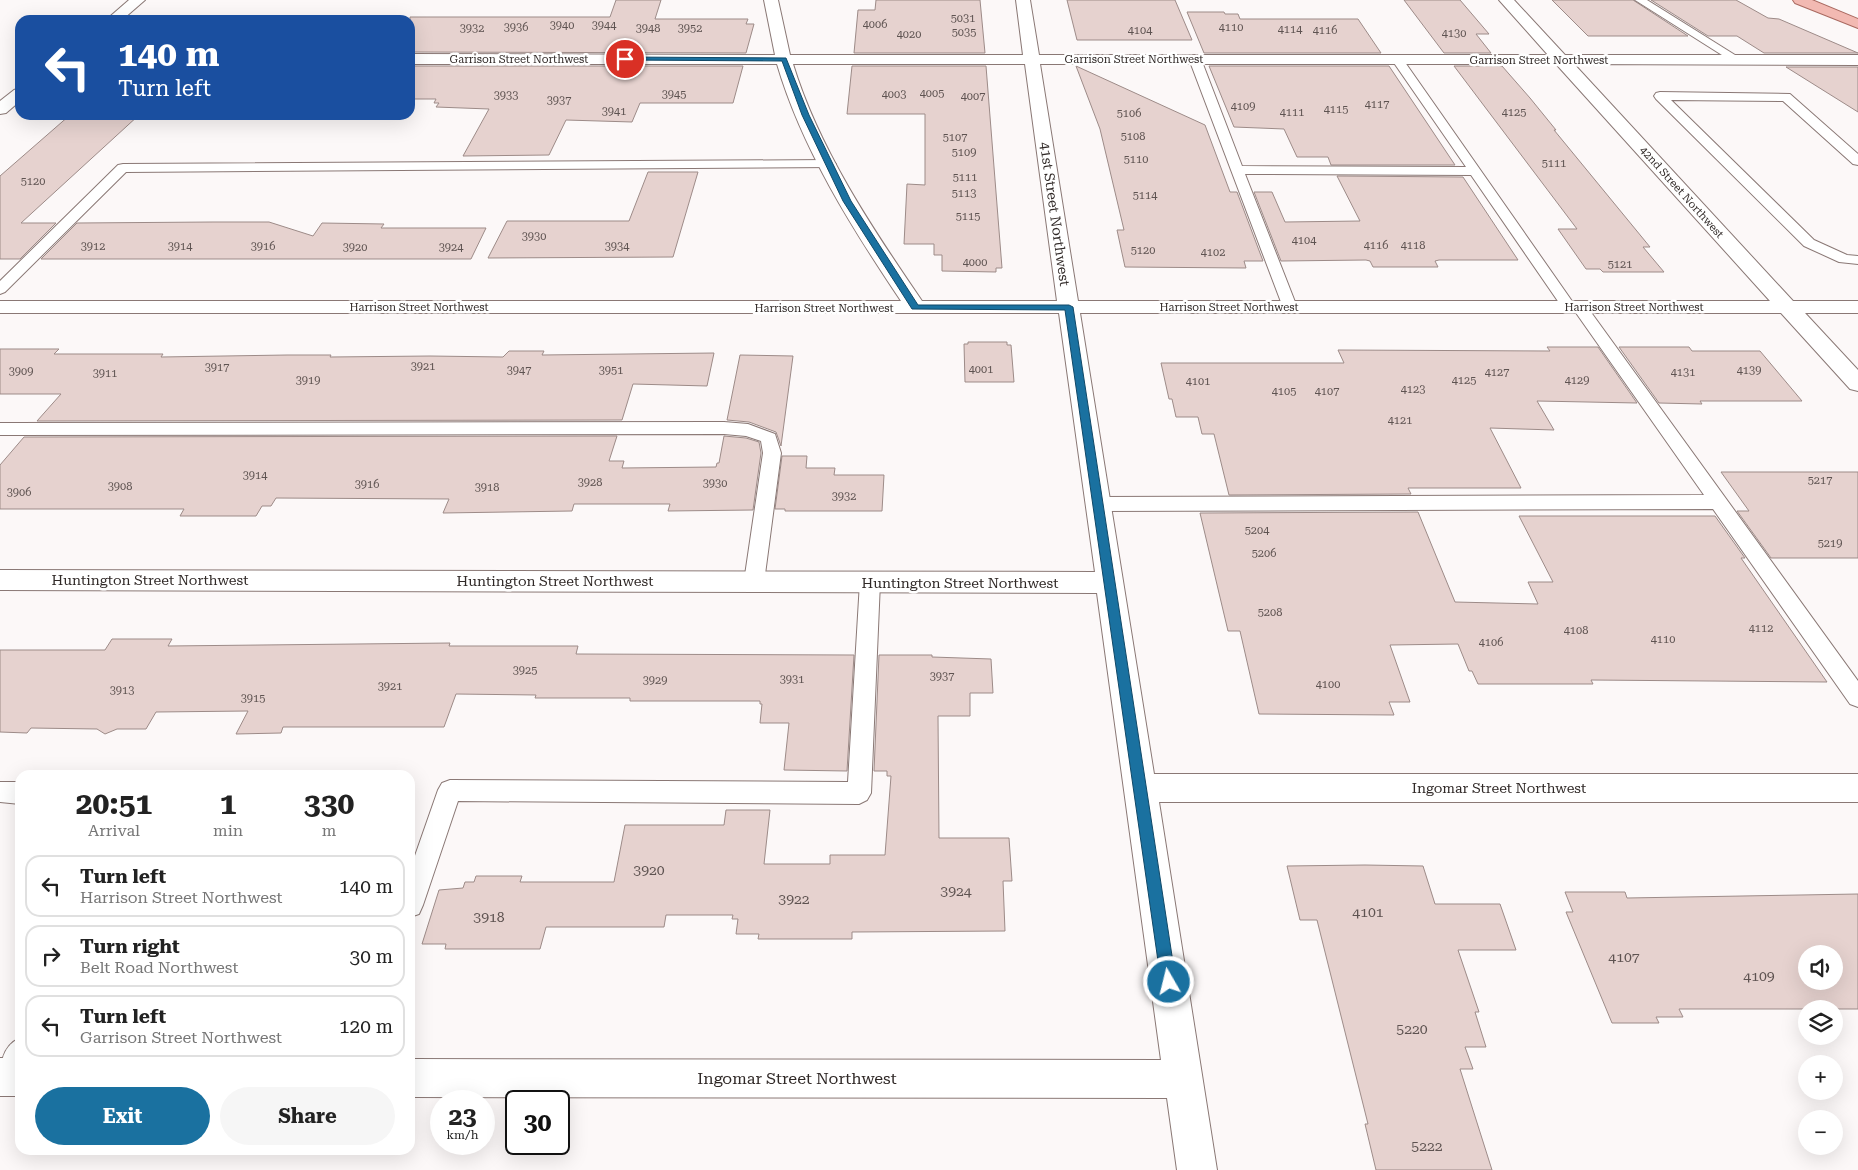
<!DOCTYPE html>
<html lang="en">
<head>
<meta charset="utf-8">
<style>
	:root { --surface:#fff; --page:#f6f6f6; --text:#222; --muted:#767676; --line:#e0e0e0; --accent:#1a71a0 }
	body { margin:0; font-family:"Roboto Serif",serif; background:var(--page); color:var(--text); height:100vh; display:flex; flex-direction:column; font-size:19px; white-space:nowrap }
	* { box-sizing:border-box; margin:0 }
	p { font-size:16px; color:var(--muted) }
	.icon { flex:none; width:28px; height:28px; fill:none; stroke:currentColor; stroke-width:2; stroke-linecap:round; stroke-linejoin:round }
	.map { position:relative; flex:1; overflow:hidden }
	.panel { position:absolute; left:15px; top:770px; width:400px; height:385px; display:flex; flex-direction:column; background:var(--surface); border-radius:15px; box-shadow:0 5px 20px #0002 }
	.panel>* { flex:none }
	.guide { position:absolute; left:15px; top:15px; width:400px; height:105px; border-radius:15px; box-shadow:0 5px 20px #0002; background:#1a4fa0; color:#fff; overflow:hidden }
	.controls { position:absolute; left:1798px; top:945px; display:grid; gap:10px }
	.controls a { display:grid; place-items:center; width:45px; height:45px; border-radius:50%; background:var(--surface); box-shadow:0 5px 20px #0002; font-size:25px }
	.speed { position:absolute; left:430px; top:1090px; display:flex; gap:10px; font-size:25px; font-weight:700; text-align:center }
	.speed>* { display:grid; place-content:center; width:65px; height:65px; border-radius:50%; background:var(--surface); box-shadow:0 5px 20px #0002; line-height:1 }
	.speed small { font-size:12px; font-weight:400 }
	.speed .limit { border:2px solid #111; border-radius:8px; background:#fff; color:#111 }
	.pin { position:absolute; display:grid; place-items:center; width:42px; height:42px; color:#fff; margin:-21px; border:2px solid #fff; border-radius:50%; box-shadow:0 1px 5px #0007 }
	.me { position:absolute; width:55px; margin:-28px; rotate:352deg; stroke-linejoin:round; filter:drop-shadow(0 0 4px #0008) }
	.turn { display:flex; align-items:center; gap:18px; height:105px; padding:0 20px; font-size:22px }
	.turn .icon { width:65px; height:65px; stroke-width:2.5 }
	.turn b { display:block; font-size:35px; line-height:42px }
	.eta { display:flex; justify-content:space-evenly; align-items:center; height:85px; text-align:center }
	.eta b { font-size:30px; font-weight:700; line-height:35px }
	.action { display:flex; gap:10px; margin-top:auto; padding:10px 20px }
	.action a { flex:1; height:58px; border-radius:30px; background:var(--accent); color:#fff; font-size:20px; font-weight:700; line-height:58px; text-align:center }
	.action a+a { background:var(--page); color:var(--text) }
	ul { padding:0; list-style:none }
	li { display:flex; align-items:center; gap:15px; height:62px; margin:0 10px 8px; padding:0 10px; border:2px solid var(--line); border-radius:15px }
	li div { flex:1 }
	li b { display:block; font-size:19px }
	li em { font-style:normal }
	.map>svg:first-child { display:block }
</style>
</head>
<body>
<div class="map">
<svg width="1858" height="1170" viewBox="0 0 1858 1170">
	<rect width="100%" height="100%" fill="#fcf8f8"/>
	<g fill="#e6d2cf" stroke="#9d8b88" fill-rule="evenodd">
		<path d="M616,0H661L655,19H748L746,24H754L746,53L410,52V17H610Z"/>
		<path d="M876,0H980L985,53H854L858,10H875Z"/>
		<path d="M1067,0H1175L1192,40H1077Z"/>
		<path d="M1404,0H1460L1489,34H1476L1491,53H1444Z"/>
		<path d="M1552,0H1633L1688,36H1588Z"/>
		<path d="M1651,0H1736L1768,18L1779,19L1858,53H1764L1737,36H1708Z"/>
		<path d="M1187,12H1224L1225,14H1238L1240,19H1358L1381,53H1204Z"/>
		<path d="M410,66H743L733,103H640L632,122L566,120L549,155L463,156L489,109L436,107L439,103H434L436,99H410Z"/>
		<path d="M852,66H986L1002,268H996V272L942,271V255H934V244H904L907,184L925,185V114H847Z"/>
		<path d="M1076,66L1205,125L1230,192H1237L1263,261H1244L1246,268L1125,267L1117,230H1124L1100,129Z"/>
		<path d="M1209,66H1389L1455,165H1331L1328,157H1297L1284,129L1234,127Z"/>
		<path d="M1454,66H1502L1530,98L1556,130H1554L1650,247H1643L1664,272H1603L1600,269H1586L1558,229H1577Z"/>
		<path d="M1786,67H1858V112Z"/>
		<path d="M70,115H139L21,223H56L20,259H0V176Z"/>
		<path d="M648,172H698L673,257L488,258L507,221H629Z"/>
		<path d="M1337,176L1463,177L1518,260H1439L1435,261L1438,267H1373L1370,261L1366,260L1281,261L1254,192H1272L1285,222L1360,221Z"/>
		<path d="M212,222H269L313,236L322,223L384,224L381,228H486L471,259H41L77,223Z"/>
		<path d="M968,342H1007V345H1011L1014,382H965L964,344H968Z"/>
		<path d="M1547,347H1598L1637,403L1537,401L1554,430L1490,428L1521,488H1408L1411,494L1229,495L1214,434H1202L1198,417H1176L1172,399H1169L1161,363H1344L1338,350L1550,351Z"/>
		<path d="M1619,347H1689L1692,351H1760L1802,401H1700L1702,404L1659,403Z"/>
		<path d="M0,349H59L54,354H163L161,357L287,355H331L330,357L430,356L503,357L509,351H544L542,355L714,353L707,386L633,384L622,420L37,421L61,394H0Z"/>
		<path d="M740,355L793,356L781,446L776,432L749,422L727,420Z"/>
		<path d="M617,436L609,461H624L622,468L716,467L717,463H719L724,436L746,438L759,442L761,453L753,510L668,511L670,504H574L572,511L443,513L449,499L276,498L271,506H262L256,516H180L184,509H0V465L24,437Z"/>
		<path d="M782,456H807L806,468H835L834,475H884L882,511H785V509H775Z"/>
		<path d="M1721,472H1858V558H1771L1737,511H1749Z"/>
		<path d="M1418,512L1455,602L1538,604L1528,582H1553L1519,516H1715L1745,558H1741L1827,682L1591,680L1593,684H1478L1472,671H1469L1458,644L1390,645L1410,702H1389L1394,715L1259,714L1240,631H1228L1200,513Z"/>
		<path d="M112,639H172L168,646L450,643L449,646H578L576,654L854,655L847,771L784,770L789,723H760L762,704H760V701H630V698H535L536,695L456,694L444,727H283L281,733L236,734L248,711L156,712L146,729H117L105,734L97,729L31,728L27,733L0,732V650H105Z"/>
		<path d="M879,655H932V657L991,659L993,693H970V716H938L939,838H1009L1012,881H1003L1005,931L852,932V939H758L759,934H736L738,919H732L733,915H666L664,927H546L540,949H445L446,944H422L439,890L463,888L465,882H474L476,876H522L520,882H614L625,825H724L726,810H770L764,864H830V855H885L891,776H887V771H874Z"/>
		<path d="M1365,865L1423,866L1435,904H1500L1516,950H1458L1479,1012H1475L1486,1047H1465L1473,1069H1460L1492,1170H1376L1365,1124H1368L1317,920H1300L1287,866Z"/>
		<path d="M1565,892H1625L1627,898L1858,894V1009H1679L1683,1017H1656L1659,1023H1612L1566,912H1573ZM1806,954H1834V981H1806Z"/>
	</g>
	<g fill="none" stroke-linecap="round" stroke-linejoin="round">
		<defs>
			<g id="service">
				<path d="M1635,0H1647L1743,60L1741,62H1733Z"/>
				<path d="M1195,56L1201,59L1242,166L1466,167L1392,60L1394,58H1402L1574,304H1585L1858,681V707L1850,704L1713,509L1098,511L1091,509L1089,504L1091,499L1098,497L1704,495L1574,310H1564L1471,175L1245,174L1297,307L1294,310H1284L1189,59Z"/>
				<path d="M1660,92L1790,94L1858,154V165L1853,164L1783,101L1671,100L1814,240L1847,255L1858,256V264L1839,262L1804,246L1656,99L1654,96L1656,93Z"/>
				<path d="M829,160L836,164L834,167L126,172L5,292L0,294V281L118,165L123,164Z"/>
				<path d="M724,422L748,424L775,434L781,453L764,582L761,587L754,590L747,587L744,582L763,453L761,441L746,436L724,434L0,435V423Z"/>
				<path d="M870,574L877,577L880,582L871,793L867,800L859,804L458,801L423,905L419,914L410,917V870L438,790L442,783L450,780L848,782L860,582L863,577Z"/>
				<path d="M0,782H20V804L0,802Z"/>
				<path d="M20,1038V1081L17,1087L7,1091L0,1088C0,1068 0,1047 20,1038Z"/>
			</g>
			<g id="minor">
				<path d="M129,0H145L122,20H106Z"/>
				<path d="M764,0H778L790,55H1023L1016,0H1030L1039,55H1548L1499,0H1514L1565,55H1858V65L1574,64L1793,301H1858V313H1805L1858,370V391L1850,389L1781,313H1080L1154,774H1858V802H1159L1217,1170H1177L1167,1098L410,1097V1059L1161,1060L1097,593L0,590V570L1095,572L1059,313H0V301H901C852,228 802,149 777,64H410V54L775,55ZM793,64H1025L1057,301H922C872,228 819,149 793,64ZM1040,64H1556L1770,301H1078Z"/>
				<path d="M20,88V101L6,113L0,114V101L14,90Z"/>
				<rect x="0" y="1058" width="20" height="38"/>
			</g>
			<path id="primary" d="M1793,0H1812L1858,19V28L1795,3Z"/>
		</defs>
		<use href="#service" stroke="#8a7875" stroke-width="2"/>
		<use href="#minor" stroke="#8a7875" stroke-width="2"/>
		<use href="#primary" stroke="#a96960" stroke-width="2"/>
		<use href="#service" fill="#fff" fill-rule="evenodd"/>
		<use href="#minor" fill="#fff" fill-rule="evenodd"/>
		<use href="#primary" fill="#f2b9b2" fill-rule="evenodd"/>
	</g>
	<path fill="#1a71a0" stroke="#114968" d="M625,57L786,58L809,115L851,201L918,305H1069L1073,307L1176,982L1174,987L1169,989L1163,987L1161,982L1065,310L912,309L843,201L802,115L782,61L623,60V58Z"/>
	<g text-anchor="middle" stroke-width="5" stroke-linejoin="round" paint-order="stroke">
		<g font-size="11" fill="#5e5351">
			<text x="963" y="22">5031</text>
			<text x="875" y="28">4006</text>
			<text x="562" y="29">3940</text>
			<text x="604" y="29">3944</text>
			<text x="516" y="31">3936</text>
			<text x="1231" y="31">4110</text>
			<text x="472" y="32">3932</text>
			<text x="648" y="32">3948</text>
			<text x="690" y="32">3952</text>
			<text x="1290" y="33">4114</text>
			<text x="1140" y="34">4104</text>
			<text x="1325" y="34">4116</text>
			<text x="964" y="36">5035</text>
			<text x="1454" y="37">4130</text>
			<text x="909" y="38">4020</text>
			<text x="932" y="97">4005</text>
			<text x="674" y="98">3945</text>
			<text x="894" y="98">4003</text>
			<text x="506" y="99">3933</text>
			<text x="973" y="100">4007</text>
			<text x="559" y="104">3937</text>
			<text x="1377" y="108">4117</text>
			<text x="1243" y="110">4109</text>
			<text x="1336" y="113">4115</text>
			<text x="614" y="115">3941</text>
			<text x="1292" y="116">4111</text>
			<text x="1514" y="116">4125</text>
			<text x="1129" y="117">5106</text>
			<text x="1133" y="140">5108</text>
			<text x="955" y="141">5107</text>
			<text x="964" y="156">5109</text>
			<text x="1136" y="163">5110</text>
			<text x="1554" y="167">5111</text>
			<text x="965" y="181">5111</text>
			<text x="33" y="185">5120</text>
			<text x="964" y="197">5113</text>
			<text x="1145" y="199">5114</text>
			<text x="968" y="220">5115</text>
			<text x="534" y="240">3930</text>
			<text x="1304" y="244">4104</text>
			<text x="1376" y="249">4116</text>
			<text x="1413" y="249">4118</text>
			<text x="93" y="250">3912</text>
			<text x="180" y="250">3914</text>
			<text x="263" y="250">3916</text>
			<text x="617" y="250">3934</text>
			<text x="355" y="251">3920</text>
			<text x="451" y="251">3924</text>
			<text x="1143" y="254">5120</text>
			<text x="1213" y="256">4102</text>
			<text x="975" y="266">4000</text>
			<text x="1620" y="268">5121</text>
			<text x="423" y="370">3921</text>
			<text x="217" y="371">3917</text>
			<text x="981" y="373">4001</text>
			<text x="519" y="374">3947</text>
			<text x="611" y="374">3951</text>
			<text x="1749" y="374">4139</text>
			<text x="21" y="375">3909</text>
			<text x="1497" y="376">4127</text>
			<text x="1683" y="376">4131</text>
			<text x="105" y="377">3911</text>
			<text x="308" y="384">3919</text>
			<text x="1464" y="384">4125</text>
			<text x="1577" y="384">4129</text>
			<text x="1198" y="385">4101</text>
			<text x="1413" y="393">4123</text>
			<text x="1284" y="395">4105</text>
			<text x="1327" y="395">4107</text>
			<text x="1400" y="424">4121</text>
			<text x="255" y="479">3914</text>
			<text x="1820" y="484">5217</text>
			<text x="590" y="486">3928</text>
			<text x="715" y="487">3930</text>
			<text x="367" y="488">3916</text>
			<text x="120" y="490">3908</text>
			<text x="487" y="491">3918</text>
			<text x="19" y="496">3906</text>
			<text x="844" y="500">3932</text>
			<text x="1257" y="534">5204</text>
			<text x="1830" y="547">5219</text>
			<text x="1264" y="557">5206</text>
			<text x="1270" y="616">5208</text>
			<text x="1761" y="632">4112</text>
			<text x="1576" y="634">4108</text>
			<text x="1663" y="643">4110</text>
			<text x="1491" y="646">4106</text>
			<text x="525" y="674">3925</text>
			<text x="942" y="680">3937</text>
			<text x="792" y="683">3931</text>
			<text x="655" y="684">3929</text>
			<text x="1328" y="688">4100</text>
			<text x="390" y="690">3921</text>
			<text x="122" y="694">3913</text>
			<text x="253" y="702">3915</text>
		</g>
		<g font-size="11" fill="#302927" stroke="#fff">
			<text x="519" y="63">Garrison Street Northwest</text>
			<text x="1134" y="63">Garrison Street Northwest</text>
			<text x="1539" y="64">Garrison Street Northwest</text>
			<text transform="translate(1682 192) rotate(48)" y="4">42nd Street Northwest</text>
			<text x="419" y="311">Harrison Street Northwest</text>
			<text x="1229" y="311">Harrison Street Northwest</text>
			<text x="1634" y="311">Harrison Street Northwest</text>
			<text x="824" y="312">Harrison Street Northwest</text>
		</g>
		<g font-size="14" fill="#302927" stroke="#fff">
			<text transform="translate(1055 214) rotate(82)" y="5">41st Street Northwest</text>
			<text x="150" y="585">Huntington Street Northwest</text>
			<text x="555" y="586">Huntington Street Northwest</text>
			<text x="960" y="588">Huntington Street Northwest</text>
			<text x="1499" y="793">Ingomar Street Northwest</text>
		</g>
		<g font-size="14" fill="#5e5351">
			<text x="649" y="875">3920</text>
			<text x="956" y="896">3924</text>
			<text x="794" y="904">3922</text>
			<text x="1368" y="917">4101</text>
			<text x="489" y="922">3918</text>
			<text x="1624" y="962">4107</text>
			<text x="1759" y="981">4109</text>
			<text x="1412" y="1034">5220</text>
			<text x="1427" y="1151">5222</text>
		</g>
		<g font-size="16" fill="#302927" stroke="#fff">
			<text x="797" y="1084">Ingomar Street Northwest</text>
		</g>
	</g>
</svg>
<div class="controls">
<a><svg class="icon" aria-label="sound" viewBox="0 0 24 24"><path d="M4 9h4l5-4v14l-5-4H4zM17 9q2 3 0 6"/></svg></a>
<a><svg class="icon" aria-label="layers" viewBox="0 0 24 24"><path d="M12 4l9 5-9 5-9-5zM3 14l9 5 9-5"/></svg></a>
<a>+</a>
<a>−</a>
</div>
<div class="speed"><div>23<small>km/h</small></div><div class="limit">30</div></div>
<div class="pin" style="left:625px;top:59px;background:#d93025"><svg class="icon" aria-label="arrive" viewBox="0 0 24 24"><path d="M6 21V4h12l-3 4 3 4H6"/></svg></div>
<svg class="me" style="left:1169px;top:982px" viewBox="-20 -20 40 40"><circle r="17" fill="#1a71a0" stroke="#fff" stroke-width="3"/><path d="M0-11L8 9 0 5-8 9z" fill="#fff"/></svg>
<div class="guide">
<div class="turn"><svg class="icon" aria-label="left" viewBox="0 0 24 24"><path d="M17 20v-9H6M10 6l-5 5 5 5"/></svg><div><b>140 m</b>Turn left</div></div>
</div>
<section class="panel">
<div class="eta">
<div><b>20:51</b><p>Arrival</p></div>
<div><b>1</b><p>min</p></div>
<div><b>330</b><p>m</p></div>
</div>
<ul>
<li><svg class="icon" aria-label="left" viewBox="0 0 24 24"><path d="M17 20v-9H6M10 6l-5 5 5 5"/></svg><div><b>Turn left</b><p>Harrison Street Northwest</p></div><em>140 m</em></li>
<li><svg class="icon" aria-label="right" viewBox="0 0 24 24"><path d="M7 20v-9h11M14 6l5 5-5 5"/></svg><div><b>Turn right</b><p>Belt Road Northwest</p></div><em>30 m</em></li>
<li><svg class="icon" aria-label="left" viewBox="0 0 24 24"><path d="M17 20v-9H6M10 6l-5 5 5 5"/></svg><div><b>Turn left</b><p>Garrison Street Northwest</p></div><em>120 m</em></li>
</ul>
<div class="action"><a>Exit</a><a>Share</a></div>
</section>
</div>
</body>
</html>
